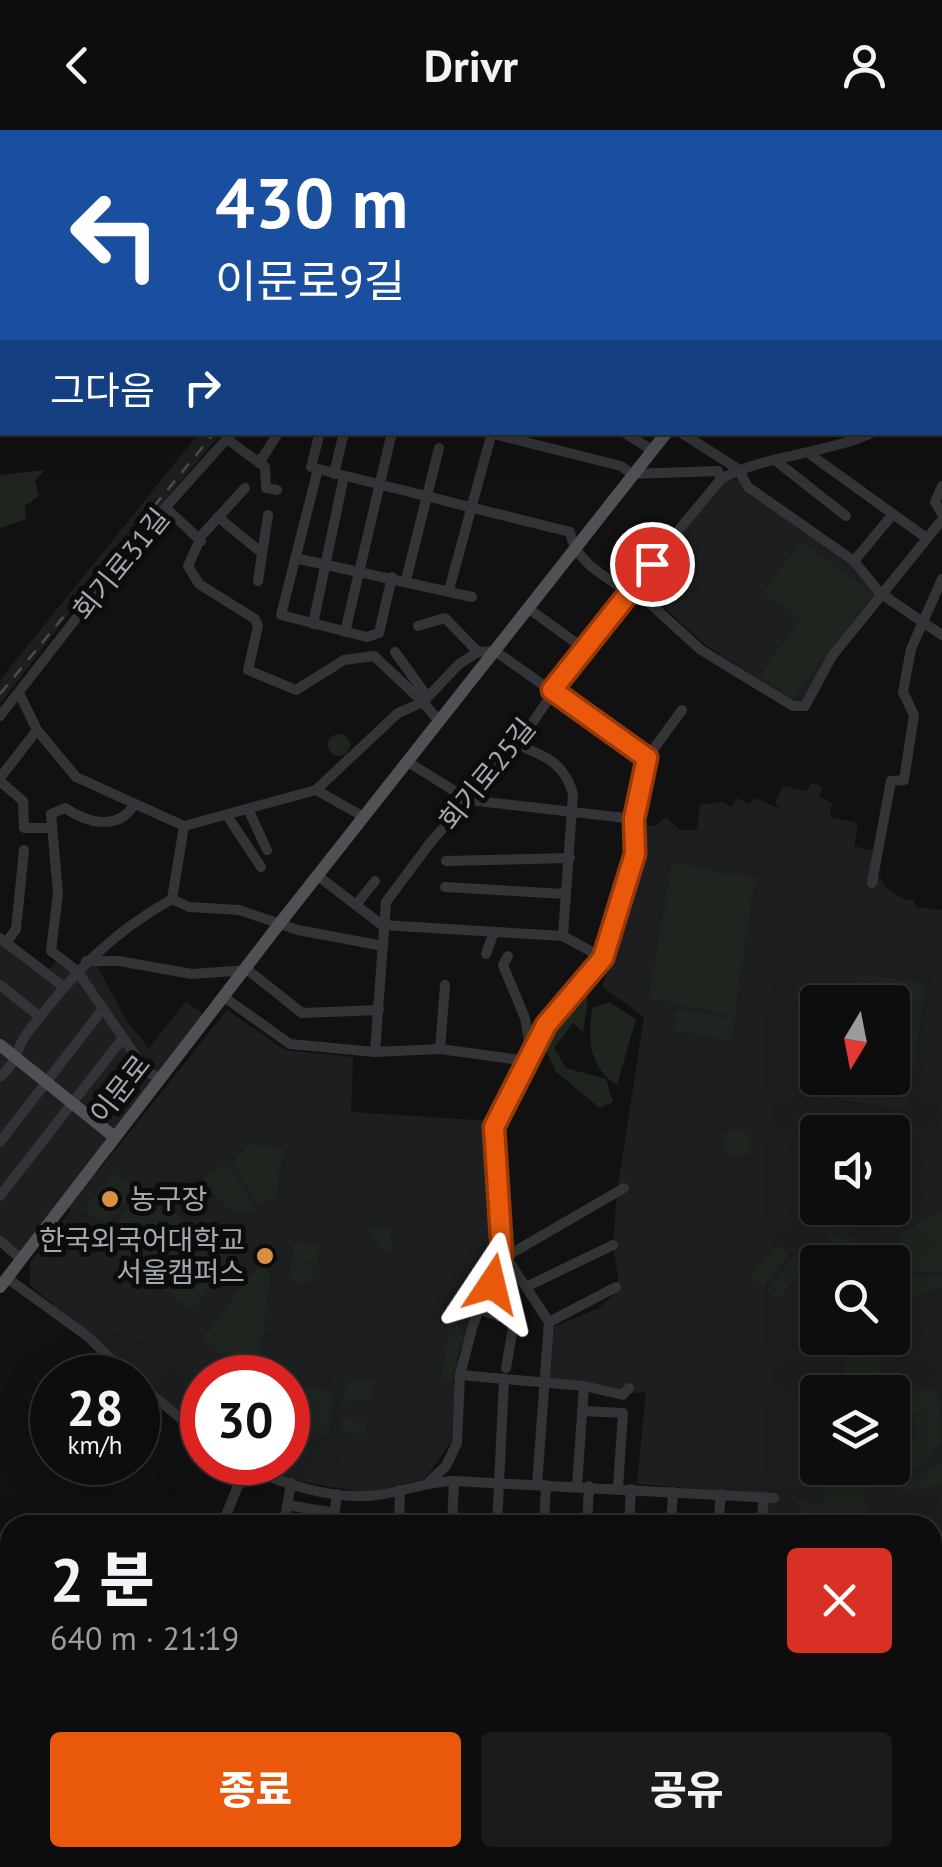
<!DOCTYPE html>
<html lang="ko">
<head>
<meta charset="utf-8">
<style>
	:root { --surface:#0d0d0e; --page:#1b1b1c; --text:#f1f3f6; --muted:#9a9c9e; --line:#2d2d2e; --accent:#ea580c }
	body { margin:0; font-family:"PT Sans","Noto Sans KR",sans-serif; background:var(--page); color:var(--text); height:100vh; display:flex; flex-direction:column; font-size:38px; white-space:nowrap }
	* { box-sizing:border-box; margin:0 }
	p { font-size:32px; color:var(--muted) }
	.icon { flex:none; width:55px; height:55px; fill:none; stroke:currentColor; stroke-width:2; stroke-linecap:round; stroke-linejoin:round }
	.map { position:relative; flex:1; overflow:hidden }
	.sheet { position:absolute; left:0px; top:1385px; width:942px; height:352px; display:flex; flex-direction:column; background:var(--surface); border-radius:30px 30px 0 0; box-shadow:0 10px 40px #0002,0 0 0 2px var(--line) }
	.sheet>* { flex:none }
	.guide { position:absolute; left:0px; top:0px; width:942px; height:305px; box-shadow:0 10px 40px #0002,0 0 0 2px var(--line); background:#1a4fa0; color:#fff; overflow:hidden }
	.needle { width:65px; rotate:190deg }
	.tools { position:absolute; left:800px; top:855px; display:grid; gap:20px }
	.tools a { display:grid; place-items:center; width:110px; height:110px; border-radius:10px; background:var(--surface); box-shadow:0 10px 40px #0002,0 0 0 2px var(--line); font-size:50px }
	.speed { position:absolute; left:30px; top:1225px; display:flex; gap:20px; font-size:50px; font-weight:700; text-align:center }
	.speed>* { display:grid; place-content:center; width:130px; height:130px; border-radius:50%; background:var(--surface); box-shadow:0 10px 40px #0002,0 0 0 2px var(--line); line-height:1 }
	.speed small { font-size:25px; font-weight:400 }
	.speed .limit { border:15px solid #d22; background:#fff; color:#111 }
	.pin { position:absolute; display:grid; place-items:center; width:85px; height:85px; color:#fff; margin:-42px; border:5px solid #fff; border-radius:50%; box-shadow:0 2px 10px #0007 }
	.me { position:absolute; width:110px; margin:-55px; rotate:10deg; stroke-linejoin:round; filter:drop-shadow(0 0 8px #0008) }
	.turn { display:flex; align-items:center; gap:35px; height:210px; padding:0 50px; font-size:45px }
	.turn .icon { width:130px; height:130px; stroke-width:2.5 }
	.turn b { display:block; font-size:70px; line-height:85px }
	.then { display:flex; align-items:center; height:95px; padding:0 50px; background:#0003; gap:20px; font-size:38px }
	.round { display:grid; place-items:center; flex:none; width:105px; height:105px; border-radius:10px; background:var(--page) }
	.head { display:flex; align-items:center; justify-content:space-between; height:170px; padding:0 50px }
	h1 { font-size:60px; font-weight:800; line-height:75px }
	.cta { display:flex; gap:20px; margin-top:auto; padding:20px 50px }
	.cta a { flex:1; height:115px; border-radius:10px; background:var(--accent); color:#fff; font-size:40px; font-weight:800; line-height:115px; text-align:center }
	.cta a+a { background:var(--page); color:var(--text) }
	header { display:flex; justify-content:space-between; align-items:center; height:130px; padding:0 50px; background:var(--surface); font-size:45px; font-weight:800 }
	.map>svg:first-child { display:block }
</style>
</head>
<body>
<header><svg class="icon" aria-label="back" viewBox="0 0 24 24"><path d="M15 5l-7 7 7 7"/></svg>Drivr<svg class="icon" aria-label="person" viewBox="0 0 24 24"><circle cx="12" cy="8" r="4"/><path d="M4 21q1-7 8-7t8 7"/></svg></header>
<div class="map">
<svg width="942" height="1737" viewBox="0 0 942 1737">
	<rect width="100%" height="100%" fill="#111112"/>
	<g fill="#1d1e1f" fill-rule="evenodd">
		<path d="M199,303H222L88,459L0,574V550Z"/>
		<path d="M737,349L850,433L876,464L828,524L805,569L795,572L707,516L640,456L726,350Z"/>
		<path d="M811,653L823,657L819,666L832,673L830,687L858,693L854,716L875,721L872,746L881,748L885,757L905,770H914L916,777L942,780V1637L932,1622V1395H764L767,1364L637,1354L646,1261L628,1265L548,1253L551,1198L599,1178L615,1163L618,1148L613,1115L617,1061L644,887L602,856L628,788L644,695L654,696L666,687L680,700H697L700,675L723,672L732,677L737,668L749,674L754,668L784,680L775,673L783,656L806,661ZM818,872H892V948H818ZM818,1002H892V1078H818ZM818,1132H892V1208H818ZM818,1262H892V1338H818Z"/>
		<path d="M0,808L46,843L59,828L76,841L95,832L127,891L149,918L186,871L208,888L91,1039L97,1043L227,880L285,920L353,927L351,982L493,991L497,1120L459,1225L451,1312L425,1349L365,1363L293,1350L249,1333L288,1332V1248H202V1300L30,1155V1133L71,1080L64,1075L21,1129L5,1117L0,1104Z"/>
	</g>
	<g fill="#1e241e">
		<path d="M45,340L35,351L39,366L25,376L26,389L0,398V345Z"/>
		<path d="M802,412L873,464L793,568L760,545L800,489L763,462Z"/>
		<circle cx="339" cy="615" r="11"/>
		<path d="M672,733L755,748L734,886L649,868Z"/>
		<path d="M858,844L925,853L908,979L841,970L844,948H892V872H854Z"/>
		<path d="M585,867L588,868L583,902L573,893L554,918L566,938L606,949L613,972L600,978L556,942L543,913L549,899Z"/>
		<path d="M609,872L636,889L617,955C588,936 588,910 592,878Z"/>
		<path d="M677,879L735,888L731,910L674,901Z"/>
		<path d="M817,934L818,948H834L831,969L813,967Z"/>
		<circle cx="737" cy="1013" r="14"/>
		<path d="M250,1014L283,1019L276,1069L256,1074L233,1031Z"/>
		<path d="M225,1034L243,1057L255,1083L233,1080L203,1056L204,1046Z"/>
		<path d="M114,1042L135,1058L107,1096L85,1079Z"/>
		<path d="M144,1061L230,1122V1131L195,1177H188L104,1116L137,1064Z"/>
		<path d="M942,1078V1142H912L900,1123L901,1104Z"/>
		<path d="M843,1094L850,1099L848,1107H853L857,1119H836L823,1103Z"/>
		<path d="M366,1096L390,1099L392,1122L382,1120Z"/>
		<path d="M294,1112L319,1115L317,1136L304,1131L319,1141L302,1155L290,1147Z"/>
		<path d="M778,1115L790,1124L763,1158L749,1147Z"/>
		<path d="M794,1127L805,1136L778,1169L767,1160Z"/>
		<path d="M260,1133L270,1144L259,1243L246,1247L205,1215L203,1207Z"/>
		<path d="M942,1146V1157L893,1173V1159L907,1148Z"/>
		<path d="M451,1179L462,1204L452,1249L442,1248Z"/>
		<path d="M851,1208H872L874,1216H889L881,1230L882,1245L902,1262L938,1259L942,1311L921,1335L847,1371L864,1363L871,1395H809L796,1370L821,1374L832,1338H892L893,1311L916,1313L914,1282L881,1257L875,1246L856,1247L840,1259Z"/>
		<path d="M347,1250L373,1252L370,1270L344,1272Z"/>
		<path d="M288,1255L334,1260L328,1305L288,1300Z"/>
		<path d="M343,1286L354,1293L366,1290L365,1306L340,1300Z"/>
		<path d="M942,1331V1356L911,1359L883,1371Z"/>
		<path d="M942,1536V1737H676L692,1728H798L801,1732L826,1728H932V1538Z"/>
		<path d="M77,1728H288L304,1731L300,1737H215L209,1733L191,1737H44Z"/>
	</g>
	<g fill="none" stroke-linecap="round" stroke-linejoin="round">
		<g stroke="#333437" stroke-width="10">
			<path d="M18,0V2"/>
			<path d="M33,0V2"/>
			<path d="M471,0V2"/>
			<path d="M121,2L124,0"/>
			<path d="M649,2L655,0"/>
			<path d="M0,13H2"/>
			<path d="M0,173L2,170"/>
			<path d="M940,211L942,212"/>
			<path d="M940,245L942,246"/>
			<path d="M940,264L942,262"/>
			<path d="M0,288H2"/>
			<path d="M320,302L311,337L318,339L570,402C575,432 605,446 629,463L636,461L701,520L793,576H805L832,526L942,390"/>
			<path d="M486,302L621,336L632,344L718,341L721,349"/>
			<path d="M623,302L652,320"/>
			<path d="M680,302L738,339L748,357L854,431L880,463L942,505"/>
			<path d="M227,309L265,337L266,358L277,360"/>
			<path d="M811,325L925,407"/>
			<path d="M776,331L846,386"/>
			<path d="M259,333L279,302"/>
			<path d="M318,339L281,485L367,507L379,503L392,447"/>
			<path d="M334,344L344,302"/>
			<path d="M942,356L935,372L942,384"/>
			<path d="M245,358L202,405L188,436L199,454L255,489L258,496L248,540L296,560L344,530L374,526L423,572L459,534L478,522"/>
			<path d="M166,378L201,411"/>
			<path d="M218,387L262,423"/>
			<path d="M295,428L472,467"/>
			<path d="M854,431L893,384"/>
			<path d="M406,450L439,318"/>
			<path d="M258,451L268,385"/>
			<path d="M449,460L492,302"/>
			<path d="M529,479L583,518"/>
			<path d="M313,494L344,346"/>
			<path d="M418,496L445,488L478,522L495,521L647,628L634,689L635,724L603,828L545,895L494,997L502,1124L473,1195L460,1245L457,1313L446,1336L430,1351"/>
			<path d="M345,502L392,302"/>
			<path d="M395,522L427,566"/>
			<path d="M19,563L37,600L76,647L184,696L316,660L364,687"/>
			<path d="M0,586L146,399L233,302"/>
			<path d="M517,615C545,625 565,634 573,664L563,806"/>
			<path d="M647,628L682,580"/>
			<path d="M408,632L469,670L634,689"/>
			<path d="M0,648L37,600"/>
			<path d="M0,651L23,671L24,698H52"/>
			<path d="M316,660L398,583L423,572L439,591"/>
			<path d="M134,675C117,702 86,692 65,678L51,684L58,763L51,821L77,841L144,938L159,950"/>
			<path d="M249,681L267,720"/>
			<path d="M228,687L261,737"/>
			<path d="M446,731L570,728"/>
			<path d="M318,746L382,795L563,806L603,828"/>
			<path d="M872,753L891,651L904,650L914,585L903,562L911,519L942,449"/>
			<path d="M445,757L565,764"/>
			<path d="M172,769L189,777L239,780L298,800L383,816"/>
			<path d="M356,775L375,751"/>
			<path d="M0,808L64,857"/>
			<path d="M6,813L16,799L24,720"/>
			<path d="M486,824L494,802"/>
			<path d="M508,826L503,835L525,888L531,922"/>
			<path d="M86,831H119L192,844L248,840L302,883L379,880"/>
			<path d="M0,855L40,887"/>
			<path d="M224,867L290,914L375,922L440,919L527,931"/>
			<path d="M440,919L445,855"/>
			<path d="M375,922L386,772L430,713L517,615L599,496L721,349C766,324 824,325 874,302"/>
			<path d="M0,947C20,929 14,920 28,902C73,844 108,805 172,769L184,696"/>
			<path d="M0,1012L102,880"/>
			<path d="M0,1066L122,909"/>
			<path d="M0,1111L21,1129"/>
			<path d="M502,1121L549,1192L537,1355"/>
			<path d="M505,1127L624,1058"/>
			<path d="M7,1148L87,1206L131,1248"/>
			<path d="M528,1156L613,1115"/>
			<path d="M481,1180L514,1192L506,1238"/>
			<path d="M549,1192L616,1157"/>
			<path d="M460,1245L584,1256L577,1356"/>
			<path d="M138,1253L202,1306"/>
			<path d="M584,1256L623,1265L629,1258"/>
			<path d="M582,1281L623,1283L618,1358"/>
			<path d="M241,1332C276,1354 337,1371 377,1365C404,1362 427,1351 454,1351L774,1368"/>
			<path d="M287,1375L335,1383"/>
			<path d="M222,1395L246,1336"/>
			<path d="M284,1395L291,1353"/>
			<path d="M333,1395L337,1364"/>
			<path d="M399,1395L400,1360"/>
			<path d="M452,1395L454,1351"/>
			<path d="M497,1395L504,1250"/>
			<path d="M544,1395L546,1355"/>
			<path d="M587,1395L589,1356"/>
			<path d="M629,1395L631,1359"/>
			<path d="M671,1395L673,1362"/>
			<path d="M718,1395L721,1364"/>
			<path d="M761,1395L764,1367"/>
			<path d="M0,1463L10,1469"/>
			<path d="M291,1737L296,1728"/>
			<path d="M344,1737L434,1728"/>
		</g>
		<g stroke="#4f5155" stroke-width="12">
			<path d="M313,2L359,0"/>
			<path d="M0,64L2,63"/>
			<path d="M940,65L942,64"/>
			<path d="M0,91L2,89"/>
			<path d="M940,277L942,278"/>
			<path d="M0,915L112,1005"/>
			<path d="M0,1157L280,793L667,302"/>
		</g>
		<g stroke="#4a4c50" stroke-width="2.5" stroke-dasharray="12 10" stroke-linecap="butt">
			<path d="M675,2L682,0"/>
			<path d="M731,2L737,0"/>
			<path d="M769,2L774,0"/>
			<path d="M0,304L5,302"/>
			<path d="M0,564L215,302"/>
		</g>
	</g>
	<g fill="none" stroke-linecap="round" stroke-linejoin="round">
		<defs>
			<path id="route" d="M492,1154L502,1124L494,997L546,895L603,828L635,724L634,689L647,628L552,560L652,434"/>
		</defs>
		<use href="#route" stroke="#983908" stroke-width="25"/>
		<use href="#route" stroke="#ea580c" stroke-width="18"/>
	</g>
	<g fill="#d98e42" stroke="#0c0c0d" stroke-width="4">
		<circle cx="110" cy="1069" r="10"/>
		<circle cx="265" cy="1126" r="10"/>
	</g>
	<g text-anchor="middle" stroke-width="10" stroke-linejoin="round" paint-order="stroke">
		<g font-size="28" fill="#a4aab1" stroke="#0c0c0d">
			<text transform="translate(121 434) rotate(-51)" y="10">회기로31길</text>
			<text transform="translate(487 644) rotate(-51)" y="10">회기로25길</text>
			<text transform="translate(120 959) rotate(-52)" y="10">이문로</text>
		</g>
		<g font-size="28" fill="#a4aab1" stroke="#0c0c0d" text-anchor="start">
			<text x="130" y="1079">농구장</text>
			<text x="245" y="1120" text-anchor="end">한국외국어대학교<tspan x="245" dy="32">서울캠퍼스</tspan></text>
		</g>
	</g>
</svg>
<div class="tools">
<a><svg class="needle" viewBox="-14 -14 28 28"><path d="M0-13l5 13h-10z" fill="#e53935"/><path d="M0 13l5-13h-10z" fill="#9a9c9e"/></svg></a>
<a><svg class="icon" aria-label="sound" viewBox="0 0 24 24"><path d="M4 9h4l5-4v14l-5-4H4zM17 9q2 3 0 6"/></svg></a>
<a><svg class="icon" aria-label="search" viewBox="0 0 24 24"><circle cx="10" cy="10" r="6"/><path d="M15 15l6 6"/></svg></a>
<a><svg class="icon" aria-label="layers" viewBox="0 0 24 24"><path d="M12 4l9 5-9 5-9-5zM3 14l9 5 9-5"/></svg></a>
</div>
<div class="speed"><div>28<small>km/h</small></div><div class="limit">30</div></div>
<div class="pin" style="left:652px;top:434px;background:#d93025"><svg class="icon" aria-label="arrive" viewBox="0 0 24 24"><path d="M6 21V4h12l-3 4 3 4H6"/></svg></div>
<svg class="me" style="left:492px;top:1154px" viewBox="-20 -20 40 40"><path d="M0-17L14 15 0 8-14 15z" fill="#ea580c" stroke="#fff" stroke-width="4"/></svg>
<div class="guide">
<div class="turn"><svg class="icon" aria-label="left" viewBox="0 0 24 24"><path d="M17 20v-9H6M10 6l-5 5 5 5"/></svg><div><b>430 m</b>이문로9길</div></div>
<div class="then">그다음<svg class="icon" aria-label="right" viewBox="0 0 24 24"><path d="M7 20v-9h11M14 6l5 5-5 5"/></svg></div>
</div>
<section class="sheet">
<div class="head"><div><h1>2 분</h1><p>640 m · 21:19</p></div><a class="round" style="background:#d93025;color:#fff"><svg class="icon" aria-label="close" viewBox="0 0 24 24"><path d="M6 6l12 12M18 6L6 18"/></svg></a></div>
<div class="cta"><a>종료</a><a>공유</a></div>
</section>
</div>
</body>
</html>
